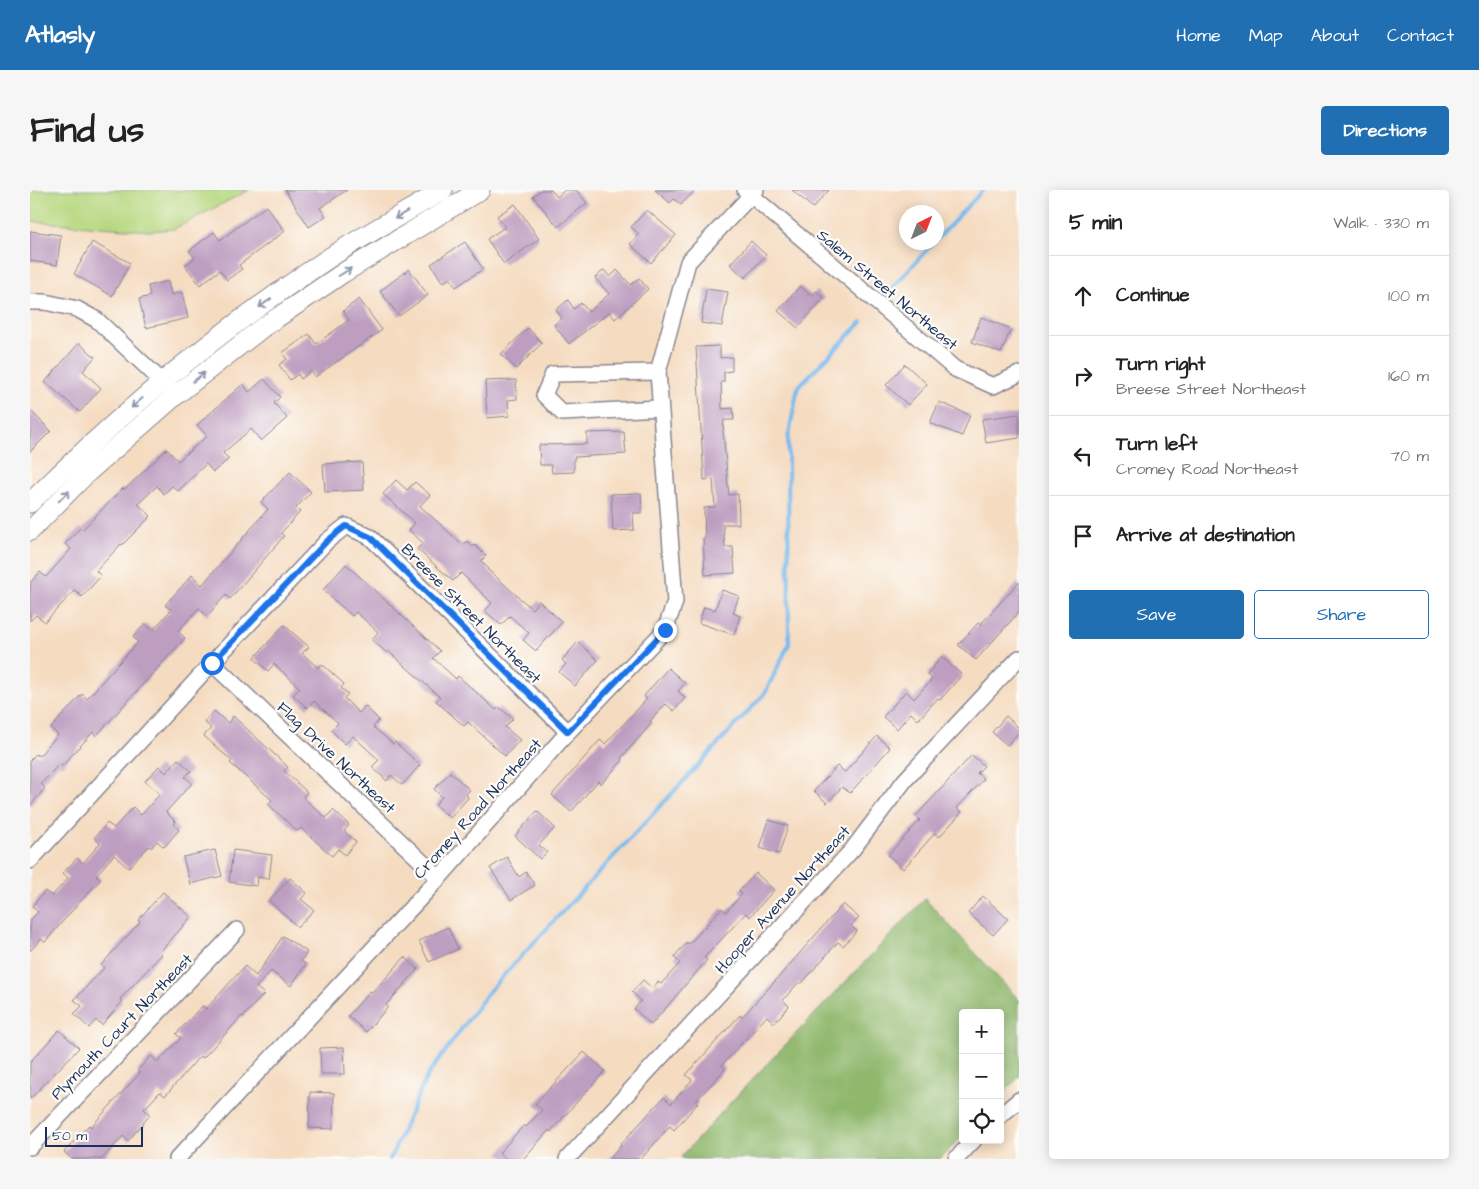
<!DOCTYPE html>
<meta charset="utf-8">
<style>
:root{--surface:#fff;--page:#f6f6f6;--text:#222;--muted:#767676;--line:#e0e0e0;--accent:#1f6fb2}
body{margin:0;font-family:"Architects Daughter",sans-serif;background:var(--page);color:var(--text)}
.controls{position:absolute;right:15px;bottom:15px;display:grid;overflow:hidden;border-radius:5px;box-shadow:0 2px 12px #0003}
.controls button{width:45px;height:45px;display:grid;place-items:center;padding:0;border:0;border-bottom:1px solid var(--line);background:var(--surface);color:var(--text);font:25px sans-serif}
.compass{position:absolute;left:869px;top:15px;width:45px;height:45px;border-radius:50%;background:var(--surface);box-shadow:0 2px 12px #0003;rotate:42deg}
.scale{position:absolute;left:15px;bottom:12px;width:98px;box-sizing:border-box;padding-left:5px;border:2px solid #1b2f5e;border-top:0;font-size:14px;line-height:18px;white-space:nowrap;color:#1b2f5e;-webkit-text-stroke:4px #fdfcf7;paint-order:stroke}
.stop{position:absolute;width:15px;height:15px;margin:-11px;border:4px solid #1a73e8;border-radius:50%;background:#fff}
.stop.end{background:#1a73e8;border-color:#fff;box-shadow:0 1px 5px #0008}
.list{margin:0;padding:0;list-style:none}
h2{display:flex;justify-content:space-between;align-items:center;height:65px;margin:0;padding:0 20px;font-size:21px}
h2 small{font-size:16px;font-weight:400;color:var(--muted)}
.list li{display:grid;grid-template-columns:32px 1fr auto;gap:15px;align-items:center;box-sizing:border-box;height:80px;padding:0 20px;border-top:1px solid var(--line)}
.list b{display:block;font-size:19px;white-space:nowrap}
.list p{margin:0;font-size:16px;white-space:nowrap;color:var(--muted)}
.list em{font-size:16px;font-style:normal;color:var(--muted)}
.actions{display:flex;gap:10px;padding:15px 20px}
.actions a{flex:1;padding:11px 0;border:1px solid var(--accent);border-radius:5px;text-align:center;font-size:18px;color:var(--accent)}
.actions .main{background:var(--accent);color:#fff}
.icon{flex:none;width:28px;height:28px;fill:none;stroke:currentColor;stroke-width:2;stroke-linecap:round;stroke-linejoin:round}
.map{position:relative;flex:none;width:989px;height:969px;overflow:hidden;border-radius:5px}
header{display:flex;align-items:center;gap:30px;box-sizing:border-box;height:70px;padding:0 25px;background:var(--accent);color:#fff}
header strong{font-size:24px}
nav{display:flex;gap:28px;margin-inline-start:auto;font-size:18px}
.intro{display:flex;align-items:center;justify-content:space-between;box-sizing:border-box;height:120px;padding:0 30px}
h1{margin:0;font-size:35px}
.button{padding:12px 22px;border-radius:5px;background:var(--accent);color:#fff;font-size:18px;font-weight:700}
main{display:flex;gap:30px;padding:0 30px}
aside{flex:1;background:var(--surface);border-radius:5px;box-shadow:0 2px 12px #0003}
.map>svg:first-child{display:block}
</style>
<header>
<strong>Atlasly</strong>
<nav><a>Home</a><a>Map</a><a>About</a><a>Contact</a></nav>
</header>
<div class="intro"><h1>Find us</h1><a class="button">Directions</a></div>
<main>
<div class="map">
<svg width="989" height="969" viewBox="0 0 989 969">
<rect width="100%" height="100%" fill="#fdfcf7"/>
<filter id="ink" filterUnits="userSpaceOnUse"><feTurbulence type="fractalNoise" baseFrequency=".02" numOctaves="2"/><feDisplacementMap in="SourceGraphic" scale="10" xChannelSelector="R" yChannelSelector="G"/><feConvolveMatrix kernelMatrix="1 2 1 2 8 2 1 2 1" color-interpolation-filters="sRGB"/></filter>
<filter id="wash" filterUnits="userSpaceOnUse"><feTurbulence type="fractalNoise" baseFrequency=".0096" numOctaves="4" result="noise"/><feDisplacementMap in="SourceGraphic" scale="20" xChannelSelector="R" yChannelSelector="G"/><feGaussianBlur stdDeviation="1.12" result="paint"/><feColorMatrix in="noise" values="0 0 0 0 0 0 0 0 0 0 0 0 0 0 0 0 0 1.4 0 .05"/><feComposite in="paint" operator="in"/></filter>
<g filter="url(#wash)">
<rect width="100%" height="100%" fill="#f5dcc1"/>
<!-- green -->
<path fill="#b6d77e" stroke="#68836e" d="M0 0H219L144 39 119 41 0 31Z"/>
<!-- forest -->
<path fill="#90b86d" stroke="#567466" d="M895 709 989 810V887L970 906V823H933V946L910 969H654L651 967 712 900Z"/>
<g fill="none" stroke-linecap="round" stroke-linejoin="round">
<!-- stream -->
<g stroke="#78baee" stroke-width="4">
<path d="M906 50 953 0"/>
<path d="M862 98 904 52"/>
<path d="M360 969 397 886 460 800 735 503 759 454 758 249 768 197 832 132"/>
</g>
</g>
<g id="blocks">
<!-- building -->
<g fill="#bd9ec1">
<path d="M255 0H317L290 18 296 26 279 37Z"/>
<path d="M511 0H521L527 7 535 0H546L557 13 528 37 503 6Z"/>
<path d="M625 0H665L651 15 644 9 640 13Z"/>
<path d="M762 0H799L783 18Z"/>
<path d="M485 14 509 49 474 74 457 49 475 37 467 26Z"/>
<path d="M236 16 255 41 209 75 212 79 197 90 190 80 170 95 155 75 165 68 159 61 184 42 190 50Z"/>
<path d="M617 20 646 45 621 73 600 54 609 44 601 37Z"/>
<path d="M0 41 31 45 27 75 0 71Z"/>
<path d="M721 51 736 65 715 88 700 74Z"/>
<path d="M62 52 100 73 82 106 44 84Z"/>
<path d="M435 52 453 79 426 97 420 88 413 93 401 74Z"/>
<path d="M379 79 398 105 369 126 350 101Z"/>
<path d="M574 80 580 87 587 80 601 95 609 88 618 99 585 129 579 122 539 154 524 135 532 128 526 120 538 110 544 119 551 113 559 122 579 104 565 88Z"/>
<path d="M138 91 141 105 152 102 158 128 116 138 109 109 120 106 118 96Z"/>
<path d="M770 96 782 106 786 101 794 108 768 138 748 121Z"/>
<path d="M676 99 698 102 692 136 671 133Z"/>
<path d="M329 109 352 140 285 187 281 181 271 189 268 184 260 190 249 175 257 169 252 163 279 144 286 154 319 130 313 121Z"/>
<path d="M951 127 981 139 971 163 942 152Z"/>
<path d="M498 138 512 153 486 179 471 164Z"/>
<path d="M49 153 65 167 53 181 71 198 50 222 15 192Z"/>
<path d="M690 156V168L702 167V181L694 182V192H691L692 219 703 218 704 230H694L693 241 699 305 708 304 709 334H693L695 357H703L705 383 675 385 673 348H675L674 318 685 317 683 289 674 290 666 157Z"/>
<path d="M875 174 897 194 878 215 856 195Z"/>
<path d="M234 189 250 207 244 213 257 228 231 251 221 239 193 263 199 269 183 282 176 274 148 301 142 296 134 304 127 296 108 314 121 326 92 355 91 354 66 381 71 386 52 407 45 400 15 432 6 425 0 431V393L10 382 16 387 41 359 35 354 50 338 52 340 93 298 94 300 137 259 148 271 177 246 167 235 213 194 219 202Z"/>
<path d="M486 190 487 209 478 210 479 226 457 228 455 191Z"/>
<path d="M909 212 940 225 932 246 900 233Z"/>
<path d="M0 220 21 241 0 262Z"/>
<path d="M989 224V248L956 253 952 229Z"/>
<path d="M594 242 596 264 544 267V282L522 283 521 275H510L509 255 557 254V243Z"/>
<path d="M332 272 334 300 295 302 293 274Z"/>
<path d="M260 282 281 302 266 318 270 322 251 343 254 346 200 409 196 405 177 426 169 418 148 441 155 448 66 546 63 542 32 576 29 574 11 594 15 598 0 616V570L6 564 9 566 28 545 21 538 52 504 57 509 69 495 108 452 103 447 115 434 123 440 141 420 135 415 162 385 172 395 238 319 231 312Z"/>
<path d="M366 290 377 300 385 292 400 305 390 316 433 355 437 351 443 357 445 355 456 366 451 371 458 378 457 379 502 419 509 411 532 432 506 461 493 450 499 443 480 426 471 435 455 421 462 413 431 383 423 391 387 359 393 353 379 340 385 333 353 304Z"/>
<path d="M611 303 612 323H603L604 340 583 341 581 304Z"/>
<path d="M316 374 410 461 403 468 426 489 428 486 466 520 469 517 483 529 475 537 490 550 475 566 438 532 434 536 406 511 410 507 358 461 357 463 342 450 348 442 326 422 322 426 293 400Z"/>
<path d="M989 392V422L946 470 928 455 948 433 950 435Z"/>
<path d="M692 400 709 406 703 423 710 426 704 445 669 433 674 417 685 420Z"/>
<path d="M254 435 279 457 272 463 288 478 292 474 314 494 311 498 318 504 314 508 329 523 335 516 349 530 343 537 363 554 365 552 390 575 372 595 361 585 357 591 342 577 349 570 323 546 315 554 301 540 308 533 284 511 277 518 263 505 270 498 244 474 238 481 224 468Z"/>
<path d="M548 452 568 470 545 496 529 482 536 474 532 470Z"/>
<path d="M912 467 932 485 910 510 908 508 888 530 881 523 867 539 853 527 876 501 884 509 902 489 897 484Z"/>
<path d="M638 478 655 493 648 501 655 508 644 521 636 514 620 531 622 533 591 568 593 570 571 594 568 591 541 622 522 605 570 550 575 554 617 509 614 506Z"/>
<path d="M184 521 198 533 203 526 258 577 254 581 277 602 273 607 296 628 303 620 319 635 314 641 326 652 315 665 308 659 302 666 271 638 267 641 238 614 242 610 200 573 202 571 174 546 181 538 174 532Z"/>
<path d="M976 526 989 538V542L977 555 962 542Z"/>
<path d="M847 546 860 558 820 603 812 597 797 613 784 601 807 576 815 582Z"/>
<path d="M942 565 954 576 947 583 954 589 927 618 932 622 909 647 905 643 873 679 858 665 890 630 886 626Z"/>
<path d="M148 569 161 581 155 587 162 593 136 622 146 632 144 634 149 640 134 657 127 651 121 658 119 656 98 678 84 665 66 685 71 689 40 723 15 752 11 749 0 761V730L8 722 2 716 15 701 22 706 38 688 33 683 47 668 53 673 70 653 64 648 77 633 84 638 103 617 111 625 130 604 115 591 129 576 136 583Z"/>
<path d="M420 582 440 600 436 604 438 608 420 628 405 615 412 607 404 599Z"/>
<path d="M507 621 525 638 509 655 517 662 510 669 485 646Z"/>
<path d="M739 630 758 636 749 664 730 658Z"/>
<path d="M185 660 192 686 160 694 153 667Z"/>
<path d="M203 660 242 665 239 689 228 687 227 696 199 692Z"/>
<path d="M477 667 489 687 496 682 505 695 481 710 460 678Z"/>
<path d="M726 683 744 700 720 727 716 723 674 768 677 770 621 835 604 819 611 811 602 802 613 790 622 798 628 792 631 794 650 773 644 767 657 752 659 754 692 718 696 722 712 704 709 701Z"/>
<path d="M260 688 277 703 271 709 284 720 268 737 239 711Z"/>
<path d="M133 702 161 727 130 762 132 764 90 809 93 811 72 835 66 830 59 838 44 824 52 816 44 810 74 778 71 775 110 732 108 730Z"/>
<path d="M953 706 978 729 963 745 938 723Z"/>
<path d="M813 714 829 728 821 736 827 741 813 756 808 752 771 794 769 792 753 810 759 816 744 833 737 826 692 875 695 879 666 911 668 913 644 940 640 936 611 969H579L591 956 590 955 634 907 641 914 662 890 656 885 710 825 712 827 746 790Z"/>
<path d="M418 737 428 759 399 772 389 751Z"/>
<path d="M253 746 277 762 271 771 276 774 261 796 241 781 226 797 234 804 213 827 212 826 173 868 170 866 135 906 130 902 114 919 120 925 98 951 93 946 72 969H42L34 962 59 935 61 937 110 883 107 881 121 866 128 872 151 848 146 844 172 816 176 819 215 776 226 786Z"/>
<path d="M375 767 388 779 356 815 358 817 336 842 318 826 340 801 342 803Z"/>
<path d="M29 840 49 858 0 909V872Z"/>
<path d="M314 857 315 884H291L290 858Z"/>
<path d="M554 862 575 881 520 942 519 940 493 969H476L469 963 494 935 496 937 512 920 505 914Z"/>
<path d="M280 902 304 903 303 939 279 938Z"/>
</g>
</g>
</g>
<g filter="url(#ink)">
<use href="#blocks" fill-opacity="0" stroke="#888690" stroke-width="1"/>
<g fill="none" stroke-linecap="round" stroke-linejoin="round">
<defs>
<g id="minor">
<path d="M715 0 925 179 963 196 989 184"/>
<path d="M0 112H15L47 119 67 130 140 199"/>
<path d="M628 182 523 184 514 205 532 223 630 218"/>
<path d="M182 473 409 688"/>
<path d="M0 671 182 473 297 351 316 336 340 347 538 542"/>
<path d="M970 926 989 910"/>
<path d="M0 957 207 740"/>
<path d="M147 969 409 688 538 542 635 440 645 412 628 182 658 72 726 0"/>
<path d="M537 969 822 660 875 590 989 468"/>
<path d="M926 969 944 950"/>
</g>
<g id="tertiary">
<path d="M0 313C91 222 191 139 299 68 336 44 375 23 413 0"/>
<path d="M0 341 58 282 146 205 232 138 313 83 450 0"/>
</g>
</defs>
<!-- minor casing -->
<use href="#minor" stroke="#888690" stroke-width="18"/>
<!-- tertiary casing -->
<use href="#tertiary" stroke="#888690" stroke-width="21"/>
<!-- minor -->
<use href="#minor" stroke="#fff" stroke-width="15"/>
<!-- tertiary -->
<use href="#tertiary" stroke="#fff" stroke-width="19"/>
</g>
<!-- one-way arrows -->
<defs><path id="oneway-shaft" d="M-6 0H5M1.5-3L5.5 0L1.5 3" fill="none" stroke-width="1.6" stroke-linecap="round" stroke-linejoin="round" transform="scale(1.25)"/></defs>
<g stroke="#8d97ae">
<use href="#oneway-shaft" transform="translate(371 25) rotate(149)"/>
<use href="#oneway-shaft" transform="translate(315 82) rotate(-32)"/>
<use href="#oneway-shaft" transform="translate(235 113) rotate(145)"/>
<use href="#oneway-shaft" transform="translate(169 187) rotate(-38)"/>
<use href="#oneway-shaft" transform="translate(107 213) rotate(139)"/>
<use href="#oneway-shaft" transform="translate(34 306) rotate(-45)"/>
</g>
</g>
<g fill="none" stroke-linecap="round" stroke-linejoin="round" filter="url(#ink)">
<!-- route -->
<path stroke="#1a73e8" stroke-width="6" d="M182 473 297 351 316 336 340 347 538 542 635 440"/>
</g>
<g text-anchor="middle" stroke-width="4.5" stroke-linejoin="round" paint-order="stroke">
<!-- street labels -->
<g font-size="16" fill="#1b2f5e" stroke="#fdfcf7">
<text transform="translate(858 99) rotate(40)" y="6">Salem Street Northeast</text>
<text transform="translate(442 423) rotate(45)" y="6">Breese Street Northeast</text>
<text transform="translate(307 567) rotate(43)" y="6">Flag Drive Northeast</text>
<text transform="translate(447 618) rotate(-48)" y="6">Cromey Road Northeast</text>
<text transform="translate(752 709) rotate(-48)" y="6">Hooper Avenue Northeast</text>
<text transform="translate(91 836) rotate(-46)" y="6">Plymouth Court Northeast</text>
</g>
</g>
</svg>
<div class="controls">
<button>+</button>
<button>−</button>
<button><svg class="icon" aria-label="locate" viewBox="0 0 24 24"><circle cx="12" cy="12" r="6"/><path d="M12 2v4M12 18v4M2 12h4M18 12h4"/></svg></button>
</div>
<svg class="compass" viewBox="-18 -18 36 36"><path d="M0-13l5 13h-10z" fill="#e53935"/><path d="M0 13l5-13h-10z" fill="#767676"/></svg>
<div class="scale">50 m</div>
<div class="stop" style="left:182px;top:473px"></div>
<div class="stop end" style="left:635px;top:440px"></div>
</div>
<aside>
<h2>5 min<small>Walk · 330 m</small></h2>
<ul class="list">
<li><svg class="icon" aria-label="ahead" viewBox="0 0 24 24"><path d="M12 20V5M6 11l6-6 6 6"/></svg><div><b>Continue</b></div><em>100 m</em></li>
<li><svg class="icon" aria-label="right" viewBox="0 0 24 24"><path d="M7 20v-9h11M14 6l5 5-5 5"/></svg><div><b>Turn right</b><p>Breese Street Northeast</p></div><em>160 m</em></li>
<li><svg class="icon" aria-label="left" viewBox="0 0 24 24"><path d="M17 20v-9H6M10 6l-5 5 5 5"/></svg><div><b>Turn left</b><p>Cromey Road Northeast</p></div><em>70 m</em></li>
<li><svg class="icon" aria-label="arrive" viewBox="0 0 24 24"><path d="M6 21V4h12l-3 4 3 4H6"/></svg><div><b>Arrive at destination</b></div></li>
</ul>
<div class="actions"><a class="main">Save</a><a>Share</a></div>
</aside>
</main>
